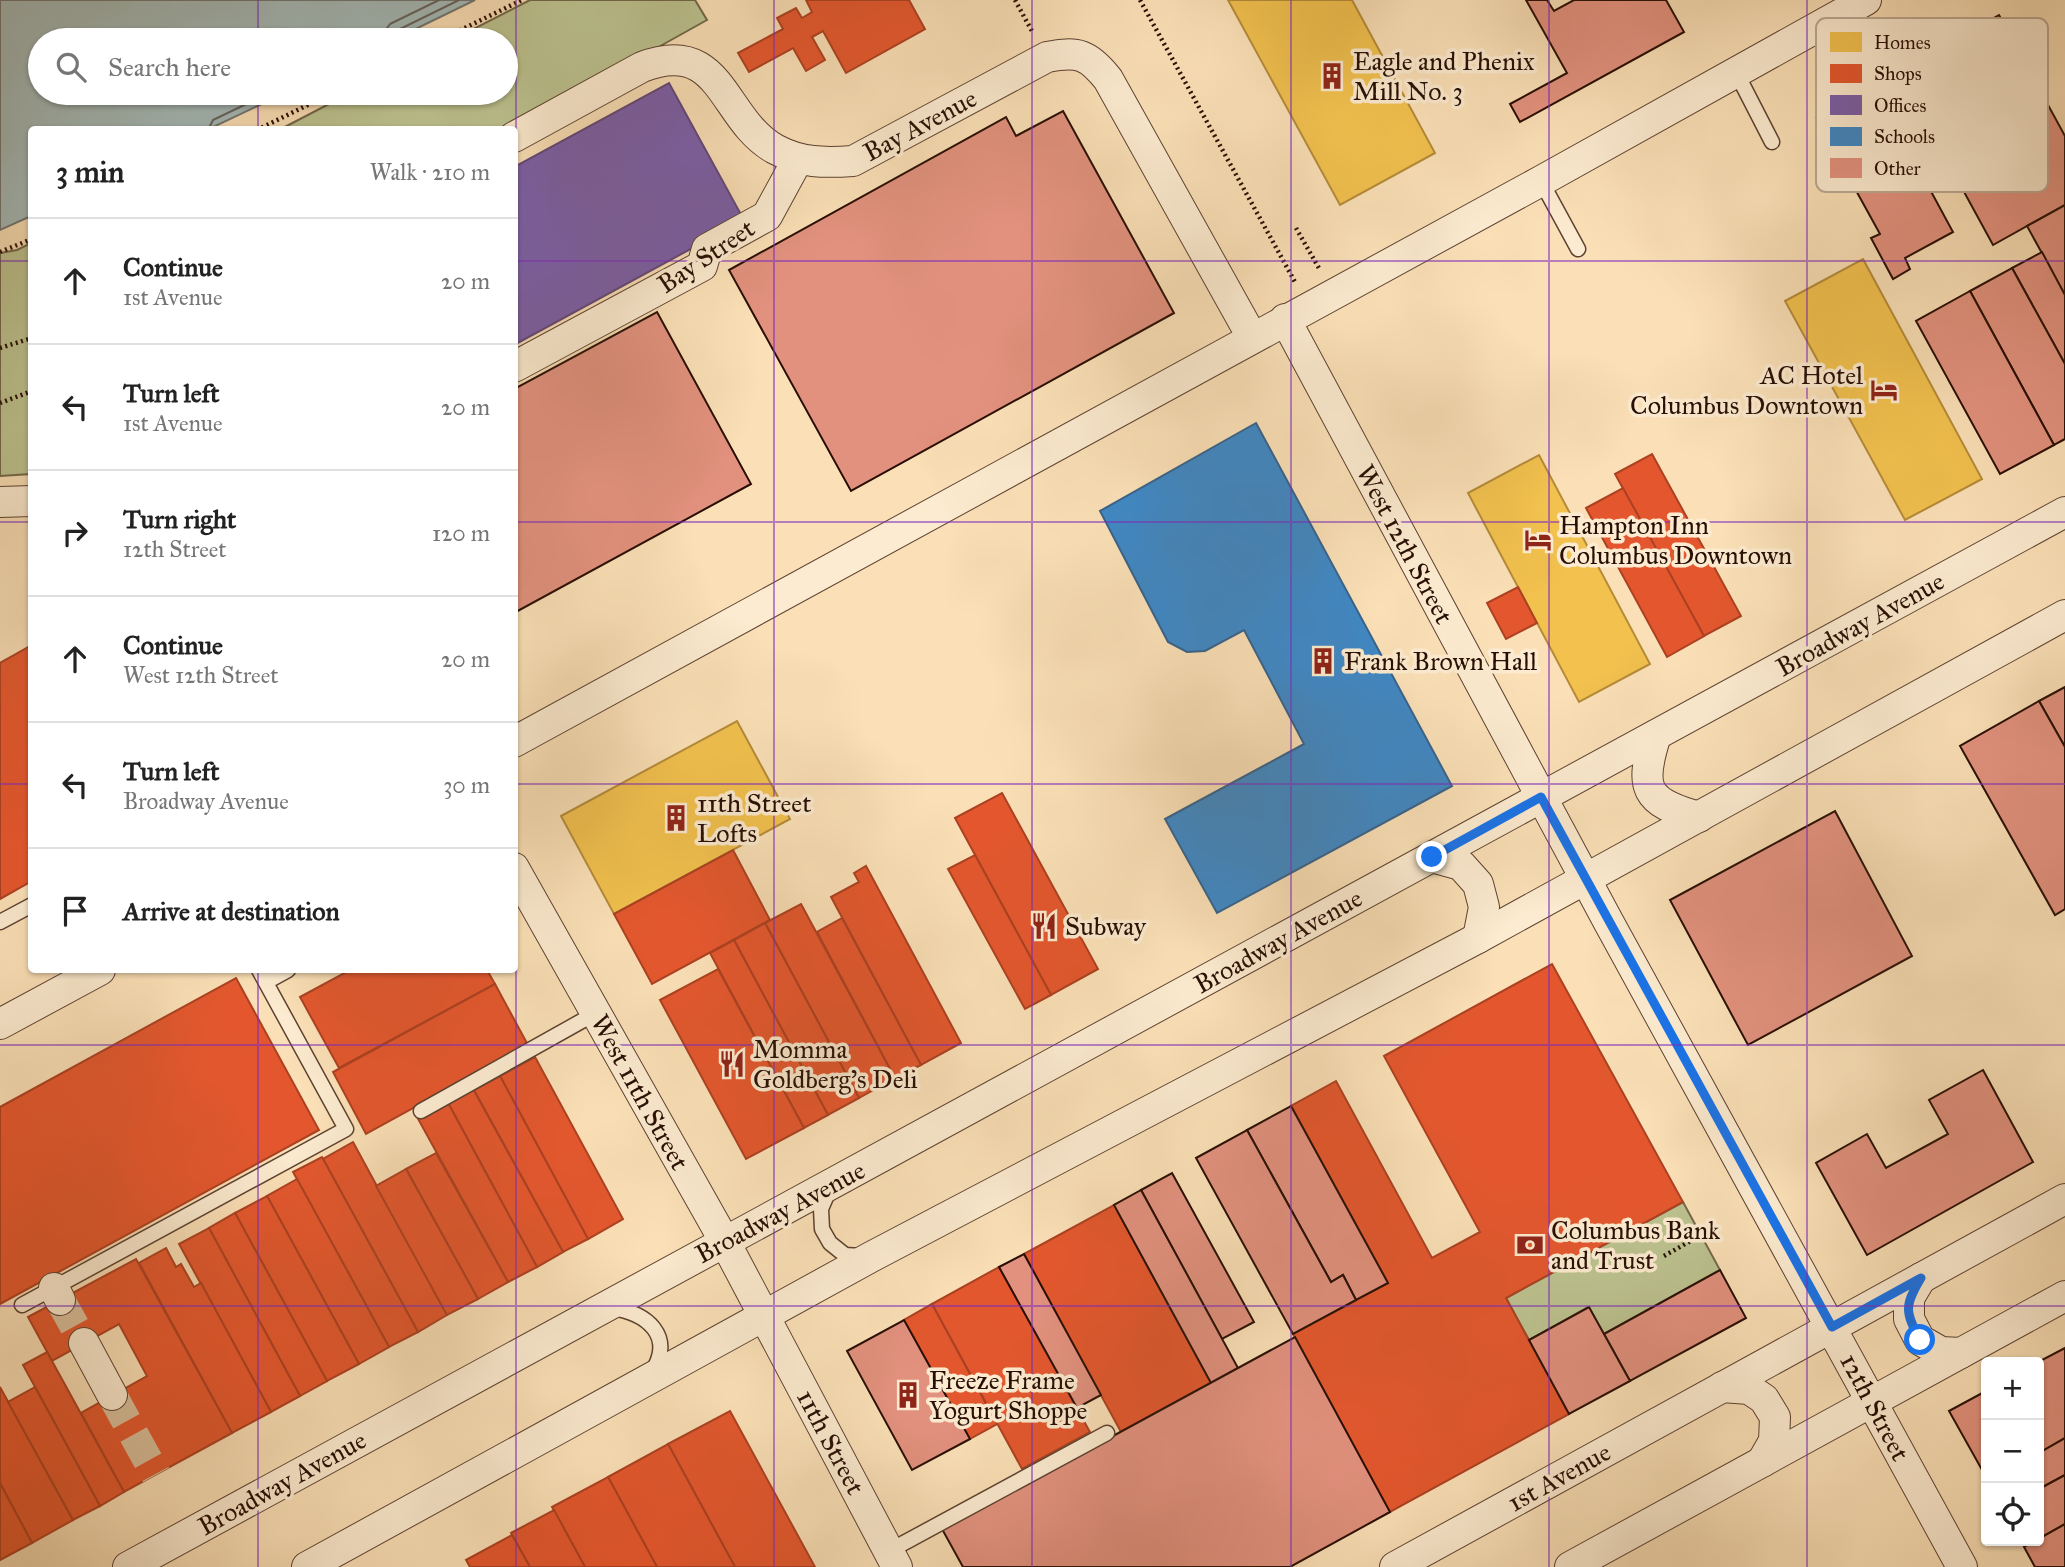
<!DOCTYPE html>
<meta charset="utf-8">
<style>
:root{--surface:#fff;--page:#f2f2f2;--text:#222;--muted:#767676;--line:#e0e0e0}
body{margin:0;font-family:"IM FELL Great Primer",serif;background:var(--page);color:var(--text)}
.controls{position:absolute;right:21px;bottom:21px;display:grid;overflow:hidden;border-radius:7px;box-shadow:0 2px 5px #0004}
.controls button{width:63px;height:63px;display:grid;place-items:center;padding:0;border:0;border-bottom:2px solid var(--line);background:var(--surface);color:var(--text);font:35px sans-serif}
.stop{position:absolute;width:21px;height:21px;margin:-16px;border:5px solid #1a73e8;border-radius:50%;background:#fff}
.stop.end{background:#1a73e8;border-color:#fff;box-shadow:0 2px 7px #0008}
.list{margin:0;padding:0;list-style:none}
h2{display:flex;justify-content:space-between;align-items:center;height:91px;margin:0;padding:0 28px;font-size:30px}
h2 small{font-size:23px;font-weight:400;color:var(--muted)}
.list li{display:grid;grid-template-columns:46px 1fr auto;gap:21px;align-items:center;box-sizing:border-box;height:126px;padding:0 28px;border-top:2px solid var(--line)}
.list b{display:block;font-size:26px;white-space:nowrap}
.list p{margin:0;font-size:23px;white-space:nowrap;color:var(--muted)}
.list em{font-size:23px;font-style:normal;color:var(--muted)}
.icon{flex:none;width:38px;height:38px;fill:none;stroke:currentColor;stroke-width:2;stroke-linecap:round;stroke-linejoin:round}
.map{position:relative;flex:none;width:2065px;height:1567px;overflow:hidden}
.search{position:absolute;background:var(--surface);box-shadow:0 2px 5px #0004;left:28px;top:28px;width:490px;height:77px;display:flex;align-items:center;gap:18px;box-sizing:border-box;padding:0 24px;border-radius:38px;color:var(--muted);font-size:26px}
.panel{position:absolute;background:var(--surface);box-shadow:0 2px 5px #0004;left:28px;top:126px;width:490px;height:847px;border-radius:7px}
.map>svg:first-child{display:block}
</style>
<div class="map">
<svg width="2065" height="1567" viewBox="0 0 2065 1567">
<rect width="100%" height="100%" fill="#fbe0b7"/>
<filter id="stains"><feTurbulence type="fractalNoise" baseFrequency=".00286" numOctaves="4"/><feColorMatrix values="0 0 0 0 .2 0 0 0 0 .09 0 0 0 0 .02 0 0 0 .5 -.17"/></filter>
<radialGradient id="worn" r=".72"><stop offset=".6" stop-color="#630" stop-opacity="0"/><stop offset="1" stop-color="#630" stop-opacity=".3"/></radialGradient>
<!-- green -->
<g fill="#bcc390" stroke="#72684a" stroke-width="2">
<path d="M530 0H695L707 20 511 129 279 130 350 93H506V40H452Z"/>
<path d="M31 243V474L0 476V253L17 250Z"/>
<path d="M1683 1202 1720 1270 1604 1334 1588 1307 1529 1340 1506 1298Z"/>
</g>
<!-- water -->
<path fill="#a3bab9" stroke="#727571" stroke-width="2" d="M0 0H475L393 40H40V93H285L209 129 32 130 31 216 0 230Z"/>
<!-- homes -->
<g fill="#f2c14e" stroke="#b58b38" stroke-width="2">
<path d="M1228 0H1352L1435 153 1340 205Z"/>
<path d="M1863 259 1982 479 1905 520 1785 301Z"/>
<path d="M1539 455 1650 664 1579 702 1468 493Z"/>
<path d="M737 721 790 819 614 914 561 816Z"/>
</g>
<!-- shops -->
<g fill="#e4572e" stroke="#ac4121" stroke-width="2">
<path d="M806 0H909L925 29 846 73 823 31 812 37 825 60 806 71 793 48 749 72 738 53 783 29 777 18 796 8 802 18 812 12Z"/>
<path d="M1652 454 1741 616 1704 636 1615 474Z"/>
<path d="M1623 488 1704 636 1667 657 1586 508Z"/>
<path d="M1518 587 1537 623 1506 639 1487 603Z"/>
<path d="M32 645V881L0 899V663Z"/>
<path d="M1002 793 1098 969 1051 995 955 818Z"/>
<path d="M733 850 770 920 652 984 614 914Z"/>
<path d="M975 855 1051 995 1025 1009 948 869Z"/>
<path d="M866 866 961 1043 921 1065 831 897 859 882 854 873Z"/>
<path d="M801 904 895 1078 859 1098 765 923Z"/>
<path d="M842 918 921 1065 895 1078 817 932Z"/>
<path d="M765 923 859 1098 828 1115 734 940Z"/>
<path d="M734 940 828 1115 804 1128 710 953Z"/>
<path d="M1552 964 1683 1202 1506 1298 1569 1414 1390 1512 1293 1334 1388 1283 1291 1106 1336 1081 1432 1258 1480 1232 1384 1056Z"/>
<path d="M718 969 804 1128 746 1159 660 1000Z"/>
<path d="M350 970H487L495 984 339 1068 300 997Z"/>
<path d="M236 978 319 1130 0 1304V1107Z"/>
<path d="M495 984 528 1045 366 1134 333 1072Z"/>
<path d="M535 1057 623 1219 588 1239 500 1076Z"/>
<path d="M500 1076 588 1239 563 1252 474 1090Z"/>
<path d="M472 1087 563 1252 537 1267 447 1101Z"/>
<path d="M447 1101 537 1267 508 1282 417 1117Z"/>
<path d="M353 1142 447 1315 418 1332 323 1159Z"/>
<path d="M436 1153 508 1282 478 1299 406 1169Z"/>
<path d="M322 1157 418 1332 389 1347 293 1172Z"/>
<path d="M406 1169 478 1299 447 1315 376 1186Z"/>
<path d="M297 1179 389 1347 359 1364 267 1196Z"/>
<path d="M267 1196 359 1364 327 1381 235 1213Z"/>
<path d="M1114 1205 1211 1383 1121 1432 1024 1254Z"/>
<path d="M235 1213 327 1381 300 1396 209 1228Z"/>
<path d="M209 1228 300 1396 271 1412 179 1244Z"/>
<path d="M166 1248 176 1267 181 1264 194 1287 201 1283 271 1412 232 1433 139 1263Z"/>
<path d="M136 1259 232 1433 124 1492 81 1413 147 1376 119 1324 52 1361 28 1317Z"/>
<path d="M999 1267 1090 1432 1022 1469 932 1304Z"/>
<path d="M932 1304 997 1424 970 1439 904 1320Z"/>
<path d="M47 1352 124 1492 100 1506 23 1365Z"/>
<path d="M0 1387 73 1520 32 1543 0 1483Z"/>
<path d="M35 1387 100 1506 73 1520 8 1402Z"/>
<path d="M730 1411 815 1567H735L668 1444Z"/>
<path d="M668 1444 735 1567H657L608 1477Z"/>
<path d="M608 1477 657 1567H585L552 1507Z"/>
<path d="M0 1483 32 1543 0 1560Z"/>
<path d="M554 1510 585 1567H530L511 1533Z"/>
<path d="M512 1535 530 1567H470L466 1560Z"/>
</g>
<!-- offices -->
<path fill="#7b5ea7" stroke="#624676" stroke-width="2" d="M669 83 744 220 514 345V167Z"/>
<!-- schools -->
<path fill="#3f88c5" stroke="#38638b" stroke-width="2" d="M1256 423 1452 786 1217 913 1165 819 1304 744 1244 630 1205 651 1187 652 1168 642 1100 511Z"/>
<g fill="none" stroke-linecap="round" stroke-linejoin="round">
<!-- shore -->
<g stroke="#66645e" stroke-width="2">
<path d="M383 40 385 31 390 24 439 0"/>
<path d="M392 40 396 31 459 0"/>
<path d="M208 130 213 120 269 93"/>
</g>
</g>
<!-- building -->
<g fill="#e2917e" stroke="#280e04" stroke-width="2">
<path d="M1526 0H1547L1554 11 1574 0H1666L1684 32 1520 122 1510 104 1567 73Z"/>
<path d="M1999 15 2065 136V205L1993 245 1898 71Z"/>
<path d="M1874 86 1953 232 1905 258 1910 269 1893 279 1871 238 1880 234 1816 118Z"/>
<path d="M1063 111 1174 313 851 491 729 270 1006 117 1016 136Z"/>
<path d="M2065 205V295L2027 226Z"/>
<path d="M2042 252 2065 295V364L2012 268Z"/>
<path d="M2012 268 2065 364V439L2054 445 1970 291Z"/>
<path d="M1970 291 2054 445 2000 474 1916 321Z"/>
<path d="M657 312 751 484 514 613V389Z"/>
<path d="M2065 687V747L2039 701Z"/>
<path d="M2039 701 2065 747V909L2055 915 1960 746Z"/>
<path d="M1835 811 1912 956 1748 1045 1670 900Z"/>
<path d="M1983 1070 2033 1162 1867 1255 1816 1163 1867 1134 1886 1168 1948 1134 1929 1100Z"/>
<path d="M1291 1106 1388 1283 1356 1300 1343 1275 1331 1282 1247 1130Z"/>
<path d="M1247 1130 1331 1282 1343 1275 1356 1300 1293 1334 1196 1158Z"/>
<path d="M1172 1173 1254 1322 1222 1339 1141 1190Z"/>
<path d="M1141 1190 1238 1368 1211 1383 1114 1205Z"/>
<path d="M1024 1254 1101 1395 1077 1408 999 1267Z"/>
<path d="M1720 1270 1746 1318 1630 1381 1604 1334Z"/>
<path d="M1589 1307 1630 1381 1569 1414 1529 1340Z"/>
<path d="M904 1320 970 1439 912 1470 847 1351Z"/>
<path d="M1295 1337 1390 1512 1290 1567H963L942 1529Z"/>
<path d="M2065 1348V1438L2039 1453 2038 1362Z"/>
<path d="M1986 1391V1477L1949 1411Z"/>
<path d="M2065 1438V1475L2039 1489V1453Z"/>
<path d="M2065 1475V1524L2039 1539V1489Z"/>
<path d="M2065 1524V1567H2035L2024 1547Z"/>
</g>
<g fill="none" stroke-linecap="round" stroke-linejoin="round">
<!-- street-tunnel -->
<g stroke="#dbc09c" stroke-width="30" stroke-dasharray="30 15" stroke-linecap="butt">
<path d="M60 1300 84 1343"/>
<path d="M112 1395 156 1475"/>
</g>
<defs>
<g id="lane">
<path d="M1736 72 1772 142"/>
<path d="M1541 181 1578 249"/>
<path d="M0 922 32 905"/>
<path d="M266 982 288 970"/>
<path d="M421 1111 596 1013"/>
<path d="M830 1188 821 1209 822 1229 830 1243 845 1255 862 1256"/>
<path d="M22 1305 346 1129 259 970"/>
<path d="M612 1308C647 1313 675 1336 652 1372"/>
<path d="M889 1551 1107 1433"/>
</g>
<g id="street">
<path d="M514 137 642 67C723 36 721 119 775 149 801 163 824 163 853 161L1047 57C1078 51 1088 54 1108 79L1252 337"/>
<path d="M1285 319 1608 921 1962 1567"/>
<path d="M514 367 702 266 707 249 767 216 798 159"/>
<path d="M0 502 32 501"/>
<path d="M1656 735C1639 788 1644 802 1699 817"/>
<path d="M514 742 1541 181 1866 0"/>
<path d="M1432 857 1461 865 1478 884 1484 907 1478 938"/>
<path d="M514 868 725 1242 897 1567"/>
<path d="M0 1024 100 970"/>
<path d="M1921 1278 1909 1298V1319L1920 1340 1941 1352 1961 1353"/>
<path d="M54 1288 60 1300"/>
<path d="M84 1343 112 1395"/>
<path d="M1722 1387 1749 1389 1764 1399 1775 1417 1774 1441 1762 1462"/>
<path d="M128 1567 2065 512"/>
<path d="M307 1567 871 1257 1478 938 2065 615"/>
<path d="M1395 1567 2065 1199"/>
<path d="M1570 1567 2065 1296"/>
</g>
</defs>
<!-- lane casing -->
<use href="#lane" stroke="#5d4231" stroke-width="17"/>
<!-- street casing -->
<use href="#street" stroke="#5d4231" stroke-width="32"/>
<!-- path -->
<g stroke="#280e04" stroke-width="4.5" stroke-dasharray="2 3.5" stroke-linecap="butt">
<path d="M1015 0 1033 33"/>
<path d="M1140 0 1295 282"/>
<path d="M440 40 522 0"/>
<path d="M257 130 332 93"/>
<path d="M1296 228 1320 270"/>
<path d="M0 252 32 239"/>
<path d="M0 348 32 338"/>
<path d="M0 403 32 391"/>
<path d="M1664 1256 1701 1235"/>
</g>
<!-- lane -->
<use href="#lane" stroke="#fcebd0" stroke-width="14"/>
<!-- street -->
<use href="#street" stroke="#fcebd0" stroke-width="30"/>
</g>
<g fill="none" stroke-linecap="round" stroke-linejoin="round">
<!-- route -->
<path stroke="#1a73e8" stroke-width="9" d="M1432 857 1541 797 1832 1327 1921 1278C1904 1306 1905 1312 1920 1340"/>
</g>
<!-- grid -->
<path fill="none" stroke="#7b2cbf" stroke-width="2" stroke-opacity="0.55" d="M258 0V40M516 0V1567M774 0V1567M1032 0V1567M1291 0V1567M1549 0V1567M1807 0V1567M258 93V130M0 261H32M514 261H2065M0 522H32M514 522H2065M0 784H32M514 784H2065M258 970V1567M0 1045H2065M0 1306H2065"/>
<!-- icons -->
<defs>
<symbol id="building-bare" viewBox="-9 -9 18 18"><path d="M-4-6H4V6H1V3H-1V6H-4ZM-2.5-4.3h1.7v1.8h-1.7ZM.8-4.3h1.7v1.8H.8ZM-2.5-1h1.7V.8h-1.7ZM.8-1h1.7V.8H.8Z" fill="#8f2418" stroke="#fcebd0" stroke-width="2.5" paint-order="stroke"/></symbol>
<symbol id="hotel-bare" viewBox="-9 -9 18 18"><path d="M-6-4.5h1.5V1H6V5H4.5V3h-9V5H-6ZM-4 0a1.8 1.8 0 1 1 3.6 0ZM.5 0V-2.5h3Q6-2.5 6 0Z" fill="#8f2418" stroke="#fcebd0" stroke-width="2.5" paint-order="stroke"/></symbol>
<symbol id="restaurant-bare" viewBox="-9 -9 18 18"><path d="M-5-6h1v4h1v-4h1v4h1v-4h1v5L-1.5 .5V6h-2V.5L-5-1ZM5-6V6H3V1.5H1.5Q1.5-4 5-6Z" fill="#8f2418" stroke="#fcebd0" stroke-width="2.5" paint-order="stroke"/></symbol>
<symbol id="bank-bare" viewBox="-9 -9 18 18"><path d="M-6-4H6V4H-6ZM0-2.3a2.3 2.3 0 1 0 0 4.6a2.3 2.3 0 1 0 0-4.6Z" fill="#8f2418" stroke="#fcebd0" stroke-width="2.5" paint-order="stroke"/></symbol>
</defs>
<g fill-rule="evenodd">
<use href="#building-bare" x="1313" y="57" width="38" height="38"/>
<use href="#hotel-bare" x="1865" y="371" width="38" height="38"/>
<use href="#hotel-bare" x="1519" y="521" width="38" height="38"/>
<use href="#building-bare" x="1304" y="642" width="38" height="38"/>
<use href="#building-bare" x="657" y="799" width="38" height="38"/>
<use href="#restaurant-bare" x="1025" y="907" width="38" height="38"/>
<use href="#restaurant-bare" x="713" y="1045" width="38" height="38"/>
<use href="#bank-bare" x="1511" y="1226" width="38" height="38"/>
<use href="#building-bare" x="889" y="1376" width="38" height="38"/>
</g>
<g text-anchor="middle" stroke-width="7" stroke-linejoin="round" paint-order="stroke">
<!-- poi labels -->
<g font-size="26" fill="#280e04" stroke="#fcebd0" text-anchor="start">
<text x="1353" y="70">Eagle and Phenix<tspan x="1353" dy="30">Mill No. 3</tspan></text>
<text x="1863" y="384" text-anchor="end">AC Hotel<tspan x="1863" dy="30">Columbus Downtown</tspan></text>
<text x="1559" y="534">Hampton Inn<tspan x="1559" dy="30">Columbus Downtown</tspan></text>
<text x="1344" y="670">Frank Brown Hall</text>
<text x="697" y="812">11th Street<tspan x="697" dy="30">Lofts</tspan></text>
<text x="1065" y="935">Subway</text>
<text x="753" y="1058">Momma<tspan x="753" dy="30">Goldberg's Deli</tspan></text>
<text x="1551" y="1239">Columbus Bank<tspan x="1551" dy="30">and Trust</tspan></text>
<text x="929" y="1389">Freeze Frame<tspan x="929" dy="30">Yogurt Shoppe</tspan></text>
</g>
<!-- street labels -->
<g font-size="26" fill="#280e04" stroke="#fcebd0">
<text transform="translate(920 125) rotate(-28)" y="9">Bay Avenue</text>
<text transform="translate(706 256) rotate(-34)" y="9">Bay Street</text>
<text transform="translate(1405 544) rotate(62)" y="9">West 12th Street</text>
<text transform="translate(1860 624) rotate(-29)" y="9">Broadway Avenue</text>
<text transform="translate(1278 941) rotate(-29)" y="9">Broadway Avenue</text>
<text transform="translate(640 1092) rotate(61)" y="9">West 11th Street</text>
<text transform="translate(780 1212) rotate(-28)" y="9">Broadway Avenue</text>
<text transform="translate(1875 1407) rotate(62)" y="9">12th Street</text>
<text transform="translate(831 1442) rotate(62)" y="9">11th Street</text>
<text transform="translate(1559 1477) rotate(-29)" y="9">1st Avenue</text>
<text transform="translate(282 1483) rotate(-29)" y="9">Broadway Avenue</text>
</g>
</g>
<!-- legend -->
<rect x="1816" y="18" width="232" height="174" rx="10" fill="#fcebd0" stroke="#bca993" stroke-width="2"/>
<rect x="1830" y="32" width="32" height="20" fill="#f2c14e"/>
<rect x="1830" y="64" width="32" height="19" fill="#e4572e"/>
<rect x="1830" y="95" width="32" height="20" fill="#7b5ea7"/>
<rect x="1830" y="127" width="32" height="19" fill="#3f88c5"/>
<rect x="1830" y="158" width="32" height="20" fill="#e2917e"/>
<g font-size="19" fill="#280e04">
<text x="1874" y="49">Homes</text>
<text x="1874" y="80">Shops</text>
<text x="1874" y="112">Offices</text>
<text x="1874" y="143">Schools</text>
<text x="1874" y="175">Other</text>
</g>
<rect width="100%" height="100%" filter="url(#stains)"/>
<rect width="100%" height="100%" fill="url(#worn)"/>
</svg>
<div class="controls">
<button>+</button>
<button>−</button>
<button><svg class="icon" aria-label="locate" viewBox="0 0 24 24"><circle cx="12" cy="12" r="6"/><path d="M12 2v4M12 18v4M2 12h4M18 12h4"/></svg></button>
</div>
<div class="stop" style="left:1920px;top:1340px"></div>
<div class="stop end" style="left:1432px;top:857px"></div>
<div class="search"><svg class="icon" aria-label="search" viewBox="0 0 24 24"><circle cx="10" cy="10" r="6"/><path d="M15 15l6 6"/></svg>Search here</div>
<section class="panel">
<h2>3 min<small>Walk · 210 m</small></h2>
<ul class="list">
<li><svg class="icon" aria-label="ahead" viewBox="0 0 24 24"><path d="M12 20V5M6 11l6-6 6 6"/></svg><div><b>Continue</b><p>1st Avenue</p></div><em>20 m</em></li>
<li><svg class="icon" aria-label="left" viewBox="0 0 24 24"><path d="M17 20v-9H6M10 6l-5 5 5 5"/></svg><div><b>Turn left</b><p>1st Avenue</p></div><em>20 m</em></li>
<li><svg class="icon" aria-label="right" viewBox="0 0 24 24"><path d="M7 20v-9h11M14 6l5 5-5 5"/></svg><div><b>Turn right</b><p>12th Street</p></div><em>120 m</em></li>
<li><svg class="icon" aria-label="ahead" viewBox="0 0 24 24"><path d="M12 20V5M6 11l6-6 6 6"/></svg><div><b>Continue</b><p>West 12th Street</p></div><em>20 m</em></li>
<li><svg class="icon" aria-label="left" viewBox="0 0 24 24"><path d="M17 20v-9H6M10 6l-5 5 5 5"/></svg><div><b>Turn left</b><p>Broadway Avenue</p></div><em>30 m</em></li>
<li><svg class="icon" aria-label="arrive" viewBox="0 0 24 24"><path d="M6 21V4h12l-3 4 3 4H6"/></svg><div><b>Arrive at destination</b></div></li>
</ul>
</section>
</div>
